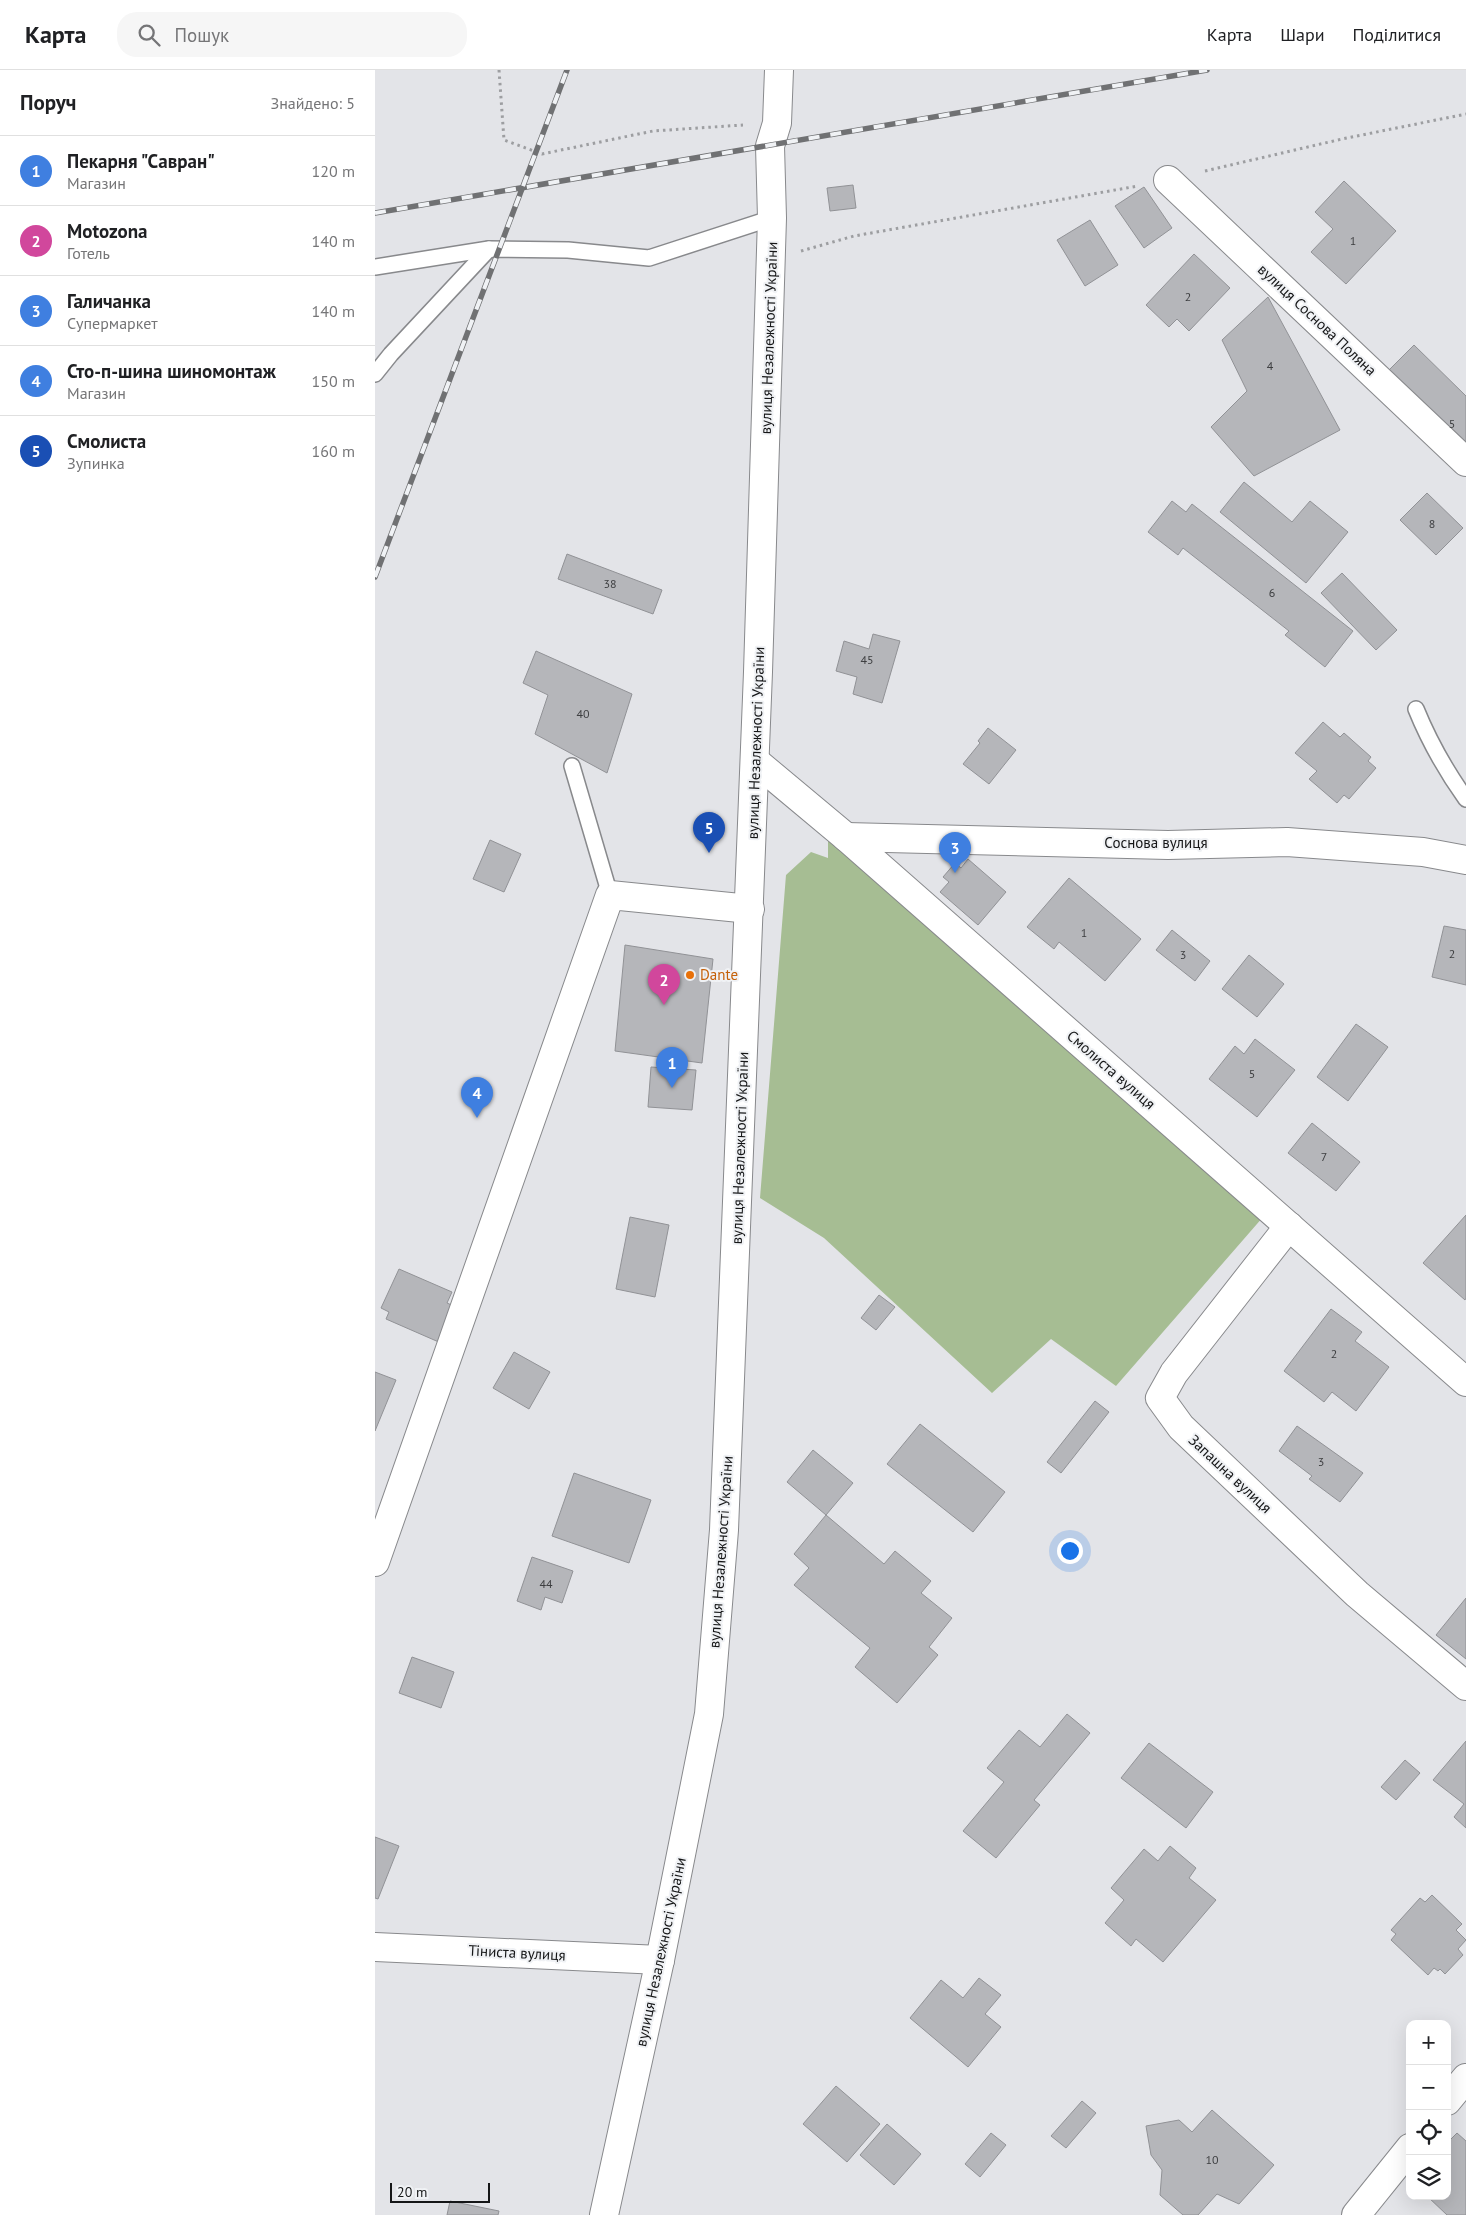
<!DOCTYPE html>
<html lang="uk">
<meta charset="utf-8">
<style>
:root{--surface:#fff;--page:#f6f6f6;--text:#202124;--muted:#757577;--line:#e0e0e0;--accent:#95551e}
body{margin:0;font-family:"PT Sans",sans-serif;background:var(--page);color:var(--text)}
.controls{position:absolute;right:15px;bottom:15px;display:grid;overflow:hidden;border-radius:10px;box-shadow:0 5px 20px #0002}
.controls button{width:45px;height:45px;display:grid;place-items:center;padding:0;border:0;border-bottom:1px solid var(--line);background:var(--surface);color:var(--text);font:25px sans-serif}
.scale{position:absolute;left:15px;bottom:12px;width:100px;box-sizing:border-box;padding-left:5px;border:2px solid #151617;border-top:0;font-size:14px;line-height:18px;white-space:nowrap;color:#151617;-webkit-text-stroke:4px #f0f2f5;paint-order:stroke}
.you{position:absolute;left:694px;top:1480px;width:18px;height:18px;margin:-12px;border:4px solid #fff;border-radius:50%;background:#1a73e8;box-shadow:0 0 0 8px #1a73e833}
.badge{display:grid;place-items:center;width:32px;height:32px;border-radius:50%;background:var(--accent);color:#fff;font-size:16px;font-weight:700}
.pin{position:absolute;translate:-50% -41px;filter:drop-shadow(0 1px 2px #0008)}
.pin::after{content:'';position:absolute;top:26px;width:18px;height:15px;background:inherit;clip-path:polygon(0 0,100% 0,50% 100%)}
.list{margin:0;padding:0;list-style:none}
h2{display:flex;justify-content:space-between;align-items:center;height:65px;margin:0;padding:0 20px;font-size:21px}
h2 small{font-size:16px;font-weight:400;color:var(--muted)}
.list li{display:grid;grid-template-columns:32px 1fr auto;gap:15px;align-items:center;box-sizing:border-box;height:70px;padding:0 20px;border-top:1px solid var(--line)}
.list b{display:block;font-size:19px;white-space:nowrap}
.list p{margin:0;font-size:16px;white-space:nowrap;color:var(--muted)}
.list em{font-size:16px;font-style:normal;color:var(--muted)}
.icon{flex:none;width:28px;height:28px;fill:none;stroke:currentColor;stroke-width:2;stroke-linecap:round;stroke-linejoin:round}
.map{position:relative;flex:none;width:1091px;height:2145px;overflow:hidden}
header{display:flex;align-items:center;gap:30px;box-sizing:border-box;height:70px;padding:0 25px;background:var(--surface);border-bottom:1px solid var(--line)}
header strong{font-size:24px}
nav{display:flex;gap:28px;margin-inline-start:auto;font-size:18px}
.search{width:350px;height:45px;background:var(--page);display:flex;align-items:center;gap:12px;box-sizing:border-box;padding:0 18px;border-radius:20px;color:var(--muted);font-size:19px}
main{display:flex}
aside{flex:1;background:var(--surface)}
.map>svg:first-child{display:block}
</style>
<header>
<strong>Карта</strong>
<div class="search"><svg class="icon" aria-label="search" viewBox="0 0 24 24"><circle cx="10" cy="10" r="6"/><path d="M15 15l6 6"/></svg>Пошук</div>
<nav><a>Карта</a><a>Шари</a><a>Поділитися</a></nav>
</header>
<main>
<aside>
<h2>Поруч<small>Знайдено: 5</small></h2>
<ul class="list">
<li><span class="badge" style="background:#3f7fe0">1</span><div><b>Пекарня &quot;Савран&quot;</b><p>Магазин</p></div><em>120 m</em></li>
<li><span class="badge" style="background:#d1479c">2</span><div><b>Motozona</b><p>Готель</p></div><em>140 m</em></li>
<li><span class="badge" style="background:#3f7fe0">3</span><div><b>Галичанка</b><p>Супермаркет</p></div><em>140 m</em></li>
<li><span class="badge" style="background:#3f7fe0">4</span><div><b>Сто-п-шина шиномонтаж</b><p>Магазин</p></div><em>150 m</em></li>
<li><span class="badge" style="background:#1a4fb4">5</span><div><b>Смолиста</b><p>Зупинка</p></div><em>160 m</em></li>
</ul>
</aside>
<div class="map">
<svg width="1091" height="2145" viewBox="0 0 1091 2145">
<rect width="100%" height="100%" fill="#e3e4e8"/>
<!-- green -->
<path fill="#a6bd93" d="M453 752 895 1139 741 1316 676 1269 617 1323 449 1168 385 1128 411 805 436 782 453 788Z"/>
<!-- building -->
<g fill="#b5b6ba" stroke="#919296">
<path d="M969 111 1021 161 971 214 936 182 958 159 940 142Z"/>
<path d="M478 115 481 138 455 141 452 118Z"/>
<path d="M769 117 797 158 769 178 740 136Z"/>
<path d="M715 150 743 195 710 216 682 170Z"/>
<path d="M819 184 855 218 814 261 802 249 794 257 771 235Z"/>
<path d="M893 227 965 360 879 406 836 357 872 321 847 270Z"/>
<path d="M1039 275 1091 326V383L1011 303Z"/>
<path d="M869 412 917 452 935 431 973 462 931 513 845 442Z"/>
<path d="M1052 423 1088 458 1061 485 1025 450Z"/>
<path d="M797 431 811 442 817 434 978 561 950 597 910 565 914 561 808 478 803 485 773 462Z"/>
<path d="M192 484 287 520 278 544 183 509Z"/>
<path d="M967 503 1022 560 1001 580 946 523Z"/>
<path d="M498 564 525 571 507 633 478 624 482 607 461 601 469 571 494 579Z"/>
<path d="M161 581 257 624 232 703 160 664 173 625 148 613Z"/>
<path d="M948 652 965 667 969 663 996 687 993 691 1001 698 974 729 969 725 962 733 934 709 942 701 920 683Z"/>
<path d="M613 658 641 680 614 714 588 694 605 673 603 671Z"/>
<path d="M115 770 146 784 129 822 98 809Z"/>
<path d="M593 789 631 822 603 855 565 822 574 812 568 807 580 793 586 798Z"/>
<path d="M694 808 766 869 730 911 684 872 679 879 652 857Z"/>
<path d="M1069 856 1091 860V915L1057 907Z"/>
<path d="M797 860 835 891 820 911 781 880Z"/>
<path d="M250 875 338 889 327 993 240 981Z"/>
<path d="M874 885 909 914 882 947 847 919Z"/>
<path d="M981 954 1013 977 973 1031 942 1007Z"/>
<path d="M880 969 920 1000 882 1047 834 1009 860 976 869 984Z"/>
<path d="M276 997 321 1000 317 1040 273 1037Z"/>
<path d="M937 1053 985 1092 961 1121 913 1083Z"/>
<path d="M1091 1145V1228L1090 1230 1048 1193Z"/>
<path d="M255 1147 294 1155 280 1227 241 1219Z"/>
<path d="M24 1199 77 1222 72 1233 81 1237 66 1273 11 1249 14 1242 6 1238Z"/>
<path d="M504 1225 520 1237 501 1260 486 1248Z"/>
<path d="M956 1239 987 1262 980 1271 1014 1297 981 1341 957 1322 949 1332 909 1301Z"/>
<path d="M139 1282 175 1302 154 1339 118 1318Z"/>
<path d="M0 1302 21 1310 0 1361Z"/>
<path d="M720 1331 734 1342 686 1403 672 1392Z"/>
<path d="M545 1354 630 1422 598 1462 512 1394Z"/>
<path d="M922 1356 988 1403 965 1432 934 1409 937 1406 904 1381Z"/>
<path d="M438 1380 478 1413 451 1445 412 1412Z"/>
<path d="M199 1403 276 1430 254 1493 177 1466Z"/>
<path d="M451 1445 509 1494 520 1481 556 1511 546 1523 577 1548 554 1577 563 1585 522 1633 480 1597 495 1578 419 1515 434 1498 419 1484Z"/>
<path d="M157 1487 198 1501 187 1533 170 1527 166 1540 142 1531Z"/>
<path d="M1091 1528V1589L1061 1565Z"/>
<path d="M37 1587 79 1602 66 1638 24 1623Z"/>
<path d="M692 1644 715 1663 659 1730 665 1735 621 1788 588 1761 629 1712 612 1698 644 1660 665 1677Z"/>
<path d="M1091 1671V1758L1079 1747 1089 1734 1058 1710Z"/>
<path d="M774 1673 838 1722 811 1758 746 1708Z"/>
<path d="M1030 1690 1045 1703 1021 1730 1006 1717Z"/>
<path d="M0 1767 24 1776 3 1829 0 1828Z"/>
<path d="M795 1776 821 1798 814 1808 841 1830 788 1892 761 1869 756 1876 730 1853 749 1830 736 1818 769 1779 783 1791Z"/>
<path d="M1057 1825 1087 1854 1081 1860 1091 1870 1083 1879 1088 1885 1070 1904 1065 1899 1063 1901 1059 1898 1053 1905 1016 1870 1021 1864 1016 1860 1045 1828 1050 1832Z"/>
<path d="M604 1908 626 1925 610 1944 626 1957 593 1997 535 1948 566 1910 588 1928Z"/>
<path d="M461 2016 505 2054 472 2092 428 2054Z"/>
<path d="M707 2031 721 2043 691 2078 676 2066Z"/>
<path d="M837 2040 899 2095 864 2134 842 2124 823 2145H808L785 2125 787 2100 776 2085 771 2056 804 2050 817 2062Z"/>
<path d="M512 2054 546 2084 519 2115 485 2085Z"/>
<path d="M616 2063 631 2075 605 2107 590 2094Z"/>
<path d="M1082 2063 1091 2071V2145H1072L1052 2126H1072V2073Z"/>
<path d="M75 2131 124 2141 123 2145H72Z"/>
</g>
<g fill="none" stroke-linecap="round" stroke-linejoin="round">
<defs>
<g id="service">
<path d="M0 197 114 179 193 180 274 188 397 148"/>
<path d="M0 304 16 284 114 179"/>
<path d="M1041 639C1054 671 1071 701 1091 729"/>
<path d="M197 696 235 825"/>
</g>
<g id="minor">
<path d="M793 110 1091 392"/>
<path d="M380 691 471 767 1091 1312"/>
<path d="M471 767 793 775 912 772 1048 782 1091 790"/>
<path d="M914 1156 799 1303 785 1328 806 1357 982 1524 1091 1616"/>
<path d="M0 1492 235 825 375 839"/>
<path d="M0 1877 285 1890"/>
<path d="M1072 2031 1091 2008"/>
<path d="M981 2145 1035 2078"/>
</g>
<path id="secondary" d="M229 2145 285 1890 334 1644 349 1460 383 602 397 148 395 76 402 53 404 0"/>
</defs>
<!-- service casing -->
<use href="#service" stroke="#88898c" stroke-width="18"/>
<!-- minor casing -->
<use href="#minor" stroke="#88898c" stroke-width="30"/>
<!-- secondary casing -->
<use href="#secondary" stroke="#88898c" stroke-width="30"/>
<!-- path -->
<g stroke="#9d9ea1" stroke-width="3" stroke-dasharray="2.5 4" stroke-linecap="butt">
<path d="M124 0 129 70 167 84 278 61 368 55"/>
<path d="M830 101 967 69 1091 44"/>
<path d="M426 181 479 166 763 116"/>
</g>
<!-- service -->
<use href="#service" stroke="#fff" stroke-width="15"/>
<!-- minor -->
<use href="#minor" stroke="#fff" stroke-width="28"/>
<!-- secondary -->
<use href="#secondary" stroke="#fff" stroke-width="28"/>
<defs>
<g id="rail">
<path d="M0 143 832 0"/>
<path d="M0 507 192 0"/>
</g>
</defs>
<!-- rail casing -->
<use href="#rail" stroke="#707173" stroke-width="5.5"/>
<!-- rail -->
<use href="#rail" stroke="#f0f2f5" stroke-width="4" stroke-dasharray="11" stroke-linecap="butt"/>
</g>
<!-- markers -->
<circle fill="#e8710a" stroke="#f0f2f5" stroke-width="2" cx="315" cy="905" r="5"/>
<g text-anchor="middle" stroke-width="4" stroke-linejoin="round" paint-order="stroke">
<!-- number labels -->
<g font-size="12" fill="#3d3e40">
<text x="978" y="175">1</text>
<text x="813" y="231">2</text>
<text x="895" y="300">4</text>
<text x="1077" y="358">5</text>
<text x="1057" y="458">8</text>
<text x="235" y="518">38</text>
<text x="897" y="527">6</text>
<text x="492" y="594">45</text>
<text x="208" y="648">40</text>
<text x="709" y="867">1</text>
<text x="1077" y="888">2</text>
<text x="808" y="889">3</text>
<text x="877" y="1008">5</text>
<text x="949" y="1091">7</text>
<text x="959" y="1288">2</text>
<text x="946" y="1396">3</text>
<text x="171" y="1518">44</text>
<text x="837" y="2094">10</text>
</g>
<!-- street labels -->
<g font-size="15" fill="#151617" stroke="#f0f2f5">
<text transform="translate(942 250) rotate(43)" y="5">вулиця Соснова Поляна</text>
<text transform="translate(394 268) rotate(-88)" y="5">вулиця Незалежності України</text>
<text transform="translate(381 673) rotate(-88)" y="5">вулиця Незалежності України</text>
<text x="781" y="778">Соснова вулиця</text>
<text transform="translate(736 1000) rotate(41)" y="5">Смолиста вулиця</text>
<text transform="translate(365 1078) rotate(-88)" y="5">вулиця Незалежності України</text>
<text transform="translate(855 1404) rotate(43)" y="5">Запашна вулиця</text>
<text transform="translate(346 1482) rotate(-86)" y="5">вулиця Незалежності України</text>
<text transform="translate(286 1882) rotate(-78)" y="5">вулиця Незалежності України</text>
<text transform="translate(142 1883) rotate(3)" y="5">Тіниста вулиця</text>
</g>
<!-- food labels -->
<g font-size="15" fill="#c56008" stroke="#f0f2f5" text-anchor="start">
<text x="325" y="910">Dante</text>
</g>
</g>
</svg>
<div class="controls">
<button>+</button>
<button>−</button>
<button><svg class="icon" aria-label="locate" viewBox="0 0 24 24"><circle cx="12" cy="12" r="6"/><path d="M12 2v4M12 18v4M2 12h4M18 12h4"/></svg></button>
<button><svg class="icon" aria-label="layers" viewBox="0 0 24 24"><path d="M12 4l9 5-9 5-9-5zM3 14l9 5 9-5"/></svg></button>
</div>
<div class="scale">20 m</div>
<div class="you"></div>
<div class="pin badge" style="left:297px;top:1018px;background:#3f7fe0">1</div>
<div class="pin badge" style="left:289px;top:935px;background:#d1479c">2</div>
<div class="pin badge" style="left:580px;top:803px;background:#3f7fe0">3</div>
<div class="pin badge" style="left:102px;top:1048px;background:#3f7fe0">4</div>
<div class="pin badge" style="left:334px;top:783px;background:#1a4fb4">5</div>
</div>
</main>
